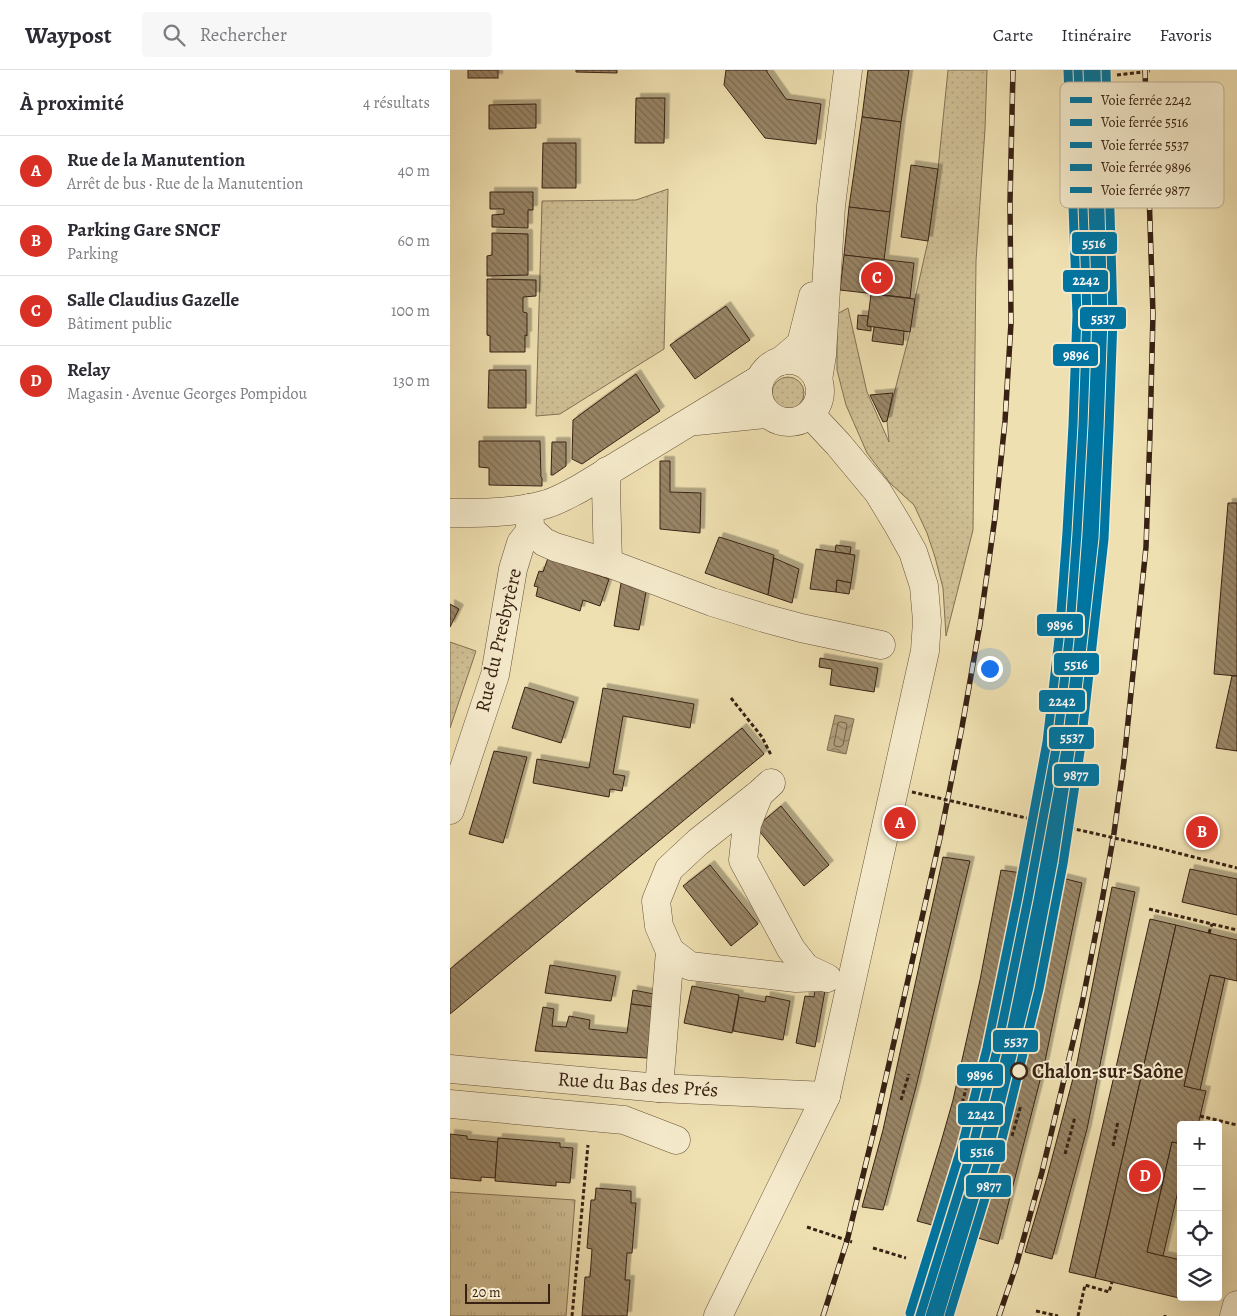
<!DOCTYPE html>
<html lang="fr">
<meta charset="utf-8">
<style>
:root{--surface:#fff;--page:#f7f7f7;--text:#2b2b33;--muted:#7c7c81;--line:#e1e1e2;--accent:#d93025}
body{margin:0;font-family:Alegreya,serif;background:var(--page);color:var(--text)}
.controls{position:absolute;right:15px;bottom:15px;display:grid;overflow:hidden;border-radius:5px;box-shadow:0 5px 20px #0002}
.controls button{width:45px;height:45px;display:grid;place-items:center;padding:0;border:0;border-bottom:1px solid var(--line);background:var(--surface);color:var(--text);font:25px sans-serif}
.scale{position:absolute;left:15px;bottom:12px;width:85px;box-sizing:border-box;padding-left:5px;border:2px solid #392214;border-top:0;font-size:14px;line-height:18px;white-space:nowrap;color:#392214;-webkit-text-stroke:4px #f5ebcc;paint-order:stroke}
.you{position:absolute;left:539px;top:598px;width:18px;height:18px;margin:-12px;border:4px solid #fff;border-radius:50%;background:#1a73e8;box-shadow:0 0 0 8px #1a73e833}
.badge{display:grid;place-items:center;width:32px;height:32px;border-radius:50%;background:var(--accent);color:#fff;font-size:16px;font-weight:700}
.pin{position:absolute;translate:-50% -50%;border:2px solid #fff;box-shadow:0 1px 5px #0006}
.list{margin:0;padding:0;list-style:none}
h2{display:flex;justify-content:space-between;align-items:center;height:65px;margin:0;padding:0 20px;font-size:21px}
h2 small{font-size:16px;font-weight:400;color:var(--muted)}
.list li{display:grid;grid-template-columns:32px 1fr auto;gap:15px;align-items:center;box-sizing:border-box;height:70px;padding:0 20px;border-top:1px solid var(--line)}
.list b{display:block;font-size:19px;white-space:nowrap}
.list p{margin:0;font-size:16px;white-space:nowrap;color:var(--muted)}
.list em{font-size:16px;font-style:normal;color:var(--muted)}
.icon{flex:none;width:28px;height:28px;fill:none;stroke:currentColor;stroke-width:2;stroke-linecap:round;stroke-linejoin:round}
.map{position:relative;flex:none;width:787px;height:1246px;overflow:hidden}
header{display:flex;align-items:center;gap:30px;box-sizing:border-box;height:70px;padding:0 25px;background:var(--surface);border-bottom:1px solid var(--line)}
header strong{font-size:24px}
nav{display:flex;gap:28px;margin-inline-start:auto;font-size:18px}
.search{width:350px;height:45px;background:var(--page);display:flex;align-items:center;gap:12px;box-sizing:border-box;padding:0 18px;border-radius:5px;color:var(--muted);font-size:19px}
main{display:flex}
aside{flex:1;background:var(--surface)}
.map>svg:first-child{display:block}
</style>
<header>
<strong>Waypost</strong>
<div class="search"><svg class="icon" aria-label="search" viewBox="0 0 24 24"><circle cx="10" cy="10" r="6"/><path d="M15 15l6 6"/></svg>Rechercher</div>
<nav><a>Carte</a><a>Itinéraire</a><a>Favoris</a></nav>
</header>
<main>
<aside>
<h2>À proximité<small>4 résultats</small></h2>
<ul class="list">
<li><span class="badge">A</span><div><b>Rue de la Manutention</b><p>Arrêt de bus · Rue de la Manutention</p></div><em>40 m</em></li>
<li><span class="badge">B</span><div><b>Parking Gare SNCF</b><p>Parking</p></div><em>60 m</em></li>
<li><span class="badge">C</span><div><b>Salle Claudius Gazelle</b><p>Bâtiment public</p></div><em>100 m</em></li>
<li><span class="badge">D</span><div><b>Relay</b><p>Magasin · Avenue Georges Pompidou</p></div><em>130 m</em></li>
</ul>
</aside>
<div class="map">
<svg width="787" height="1246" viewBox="0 0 787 1246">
<defs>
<pattern id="grass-dots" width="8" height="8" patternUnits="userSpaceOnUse" patternTransform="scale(1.25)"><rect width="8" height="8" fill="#d0c096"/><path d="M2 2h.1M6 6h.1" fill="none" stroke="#b3a580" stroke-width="1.8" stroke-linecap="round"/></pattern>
<pattern id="park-tufts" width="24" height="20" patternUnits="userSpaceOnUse" patternTransform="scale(1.25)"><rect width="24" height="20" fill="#d0c096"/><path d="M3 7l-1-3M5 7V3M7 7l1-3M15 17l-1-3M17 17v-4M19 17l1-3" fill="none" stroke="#b3a580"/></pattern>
<pattern id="water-waves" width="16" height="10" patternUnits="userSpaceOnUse" patternTransform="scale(1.25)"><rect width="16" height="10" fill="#b19f7c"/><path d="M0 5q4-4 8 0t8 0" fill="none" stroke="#918164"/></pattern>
<pattern id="building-back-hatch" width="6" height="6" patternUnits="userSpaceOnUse" patternTransform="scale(1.25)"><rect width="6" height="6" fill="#988566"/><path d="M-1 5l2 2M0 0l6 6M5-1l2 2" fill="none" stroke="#7d6c53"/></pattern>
<filter id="shadow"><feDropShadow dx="4.5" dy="-4.5" stdDeviation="0" flood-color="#0004"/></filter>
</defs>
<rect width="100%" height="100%" fill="#efe0b1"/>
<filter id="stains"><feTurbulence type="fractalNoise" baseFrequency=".004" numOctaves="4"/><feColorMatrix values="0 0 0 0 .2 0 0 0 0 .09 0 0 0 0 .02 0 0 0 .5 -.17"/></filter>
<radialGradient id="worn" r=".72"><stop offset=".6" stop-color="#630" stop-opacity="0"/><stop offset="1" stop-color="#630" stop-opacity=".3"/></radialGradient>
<!-- grass -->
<g fill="url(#grass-dots)" stroke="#847155">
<path d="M498 0H537L535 59 526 191 523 460 496 566 493 518 485 487 477 463 464 435 440 413 417 383 396 335 387 300V244L398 238 417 322 439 372 437 351 460 262 465 229 478 171 488 99Z"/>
<path d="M218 119 214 279 110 344 86 346 92 131 186 130Z"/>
<circle cx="338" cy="323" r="16"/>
<path d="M0 572 26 581 0 658Z"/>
</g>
<!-- park -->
<path fill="url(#park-tufts)" stroke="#847155" d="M0 1122 125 1130 116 1246H0Z"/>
<!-- water -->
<path fill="url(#water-waves)" stroke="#816d52" d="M385 645 404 649 396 684 377 680Z"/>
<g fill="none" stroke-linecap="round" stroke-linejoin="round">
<!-- shore -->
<path stroke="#756048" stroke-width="1" d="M391 652 396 653 397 655 393 675 390 677 385 676 384 674 388 653Z"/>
</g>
<!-- building -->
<g fill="url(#building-back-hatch)" stroke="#392214" filter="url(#shadow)">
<rect x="18" y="0" width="30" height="8"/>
<path d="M126 0H167V3L126 2Z"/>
<path d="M276 0H317V2L336 29 371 34 366 74 315 68 274 15Z"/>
<path d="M418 0H459L451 52 412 47Z"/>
<path d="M186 28H215L214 73H185Z"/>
<path d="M86 34V58L39 59V35Z"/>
<path d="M412 47 451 52 440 142 399 137Z"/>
<path d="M93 73H126V118H92Z"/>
<path d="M461 95 488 99 478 171 451 167Z"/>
<path d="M40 122H83V140H78V158L42 157V145L54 144V139H40Z"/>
<path d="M399 137 440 142 434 190 394 185Z"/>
<path d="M42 163 78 164V205L37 206V186L42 185Z"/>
<path d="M394 185 464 193 460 228 390 220Z"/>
<path d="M37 209 86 210V226L73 227V242L77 243V266L75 265V282H40V266L37 265Z"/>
<path d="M421 224 465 229 460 262 417 256Z"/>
<path d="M276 236 300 270 245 309 220 275Z"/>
<path d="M408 245 418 246 417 256 421 257V261L407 259Z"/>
<path d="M424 257 454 261 453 275 422 271Z"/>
<path d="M39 300H76V338H38Z"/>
<path d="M186 304 210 341 132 394 122 389 123 350Z"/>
<path d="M443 323 437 351 433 352 420 325Z"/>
<path d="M29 371H90L91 407 92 408V416L39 415V398L29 397Z"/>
<path d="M102 372H116V396L103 405H101Z"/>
<path d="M210 391H220V422L251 423 250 463 210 459Z"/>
<path d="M778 433H787V606L764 604Z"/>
<path d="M269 467 282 471 324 485 318 525 255 503Z"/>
<path d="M386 475 401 477 400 484 385 482Z"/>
<path d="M366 479 405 485 401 513 387 510 386 522 360 519Z"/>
<path d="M98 488 159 509 150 536 133 530 130 541 86 526 88 517 84 516 89 501 93 502Z"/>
<path d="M324 488 349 499 342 533 318 525Z"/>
<path d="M387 510 401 513 399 524 386 522Z"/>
<path d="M171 513 196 522 189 560 164 556Z"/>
<path d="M0 534 9 539 0 557Z"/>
<path d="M370 588 428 598 424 622 380 615 382 599 369 597Z"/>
<path d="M782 606H787V681L766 678Z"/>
<path d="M75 617 124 632 111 673 62 658Z"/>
<path d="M153 618 244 634 240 658 173 646 163 704 175 706 172 721 160 719 159 727 83 713 87 689 139 698Z"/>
<path d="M292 658 314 684 0 944V899Z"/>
<path d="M44 681 77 687 53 773 19 764Z"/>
<path d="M331 736 379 795 354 816 306 757Z"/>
<path d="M493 787 520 791 466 1017 433 1140 412 1137 433 1060Z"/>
<path d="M260 795 308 854 281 876 233 816Z"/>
<path d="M740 799 787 809V845L732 832Z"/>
<path d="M551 800 578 804 553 926 518 1059 493 1158 467 1151 491 1072 503 1030 530 910Z"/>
<path d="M608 807 632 813 595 991 548 1174 521 1166 548 1075 570 984Z"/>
<path d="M662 817 685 822 637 1059 602 1189 575 1182 596 1111 627 993Z"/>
<path d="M700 849 726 855 645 1208 619 1202Z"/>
<path d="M726 855 787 870V911L760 905 734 1016 756 1021 748 1055H731V1074L722 1072 697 1182 731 1190V1221L729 1228 645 1208Z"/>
<path d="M100 895 166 906 161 931 95 923Z"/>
<path d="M760 905 775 908 750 1020 734 1016Z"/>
<path d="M366 914 376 915 365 977 346 973 355 926 364 927Z"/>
<path d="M242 916 289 925 282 963 234 953Z"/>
<path d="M183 920 204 924 203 937 181 934Z"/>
<path d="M316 926 340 931 333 970 283 961 289 927 315 932Z"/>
<path d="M181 934 203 937 197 988 85 981 93 937 104 939 102 956 116 957 119 946 140 950 139 959 177 963Z"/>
<path d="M0 1064 17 1066V1069L48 1072 45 1108 31 1107V1111L0 1108Z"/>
<path d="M48 1068 110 1073V1077L123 1078 120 1113 106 1112V1116L45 1111Z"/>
<path d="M722 1072 731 1074V1108L713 1186 697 1182Z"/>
<path d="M146 1118 181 1121V1133H186L182 1183H177L175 1210H180L177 1246H132L135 1207H140L142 1179 137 1178 141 1130H145Z"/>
</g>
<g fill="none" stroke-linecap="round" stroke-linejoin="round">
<defs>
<g id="minor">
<circle cx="339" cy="321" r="31"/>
<path d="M331 291 351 274 363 226"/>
<path d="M368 310 372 285 381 136 398 0"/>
<path d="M247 351 317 344"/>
<path d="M157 401 156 418 158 493"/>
<path d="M79 438 80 455 81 460 94 472 105 477 158 493 262 532 314 548 351 558 431 575"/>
<path d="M0 443C31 443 63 443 93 435 106 432 117 425 129 419L310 309"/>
<path d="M321 713 309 724 248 772 219 799 206 831 209 856 220 881 240 896 346 908 373 907"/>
<path d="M309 724 297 754 293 790 341 879 356 898 377 908"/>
<path d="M0 740 45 605 63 499 71 473 81 460"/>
<path d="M0 999 209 1018 376 1026"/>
<path d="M209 1018 220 881"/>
<path d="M0 1034 174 1050 226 1070"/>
<path d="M268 1246 376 1026 475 581 477 551 474 516 463 482 448 455 428 422 388 374 360 344"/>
<path d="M784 1246 787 1235"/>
</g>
</defs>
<!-- minor casing -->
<use href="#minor" stroke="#66523b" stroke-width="29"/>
<!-- path -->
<g stroke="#392214" stroke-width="3" stroke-dasharray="4 2.5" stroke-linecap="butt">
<path d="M667 5 700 1"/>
<path d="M622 8 649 6"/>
<path d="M281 628 312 667 321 685"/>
<path d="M699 839 787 860"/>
<path d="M759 863 762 854"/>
<path d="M451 1030 459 1004"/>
<path d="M509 1045 516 1019"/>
<path d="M750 1046 787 1055"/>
<path d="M562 1066 571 1035"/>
<path d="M663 1076 668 1051"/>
<path d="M615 1084 625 1047"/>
<path d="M357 1157 402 1172"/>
<path d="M423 1178 456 1188"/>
<path d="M586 1241 608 1246"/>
<path d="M122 1246 138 1075"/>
<path d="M628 1246 635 1215 659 1222 662 1212"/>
<path d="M715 1246V1245"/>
</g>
<!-- minor -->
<use href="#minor" stroke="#f5ebcc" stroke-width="28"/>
<defs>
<g id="rail">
<path d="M373 1246 397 1171 425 1056 490 768 512 657 530 554 545 447 555 351 561 253 560 132 563 0"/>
<path d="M549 1246 566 1196 592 1102 632 934 652 831 664 763 674 691 696 477 700 364 703 244 695 0"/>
</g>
</defs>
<!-- rail casing -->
<use href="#rail" stroke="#392214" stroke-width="5.5"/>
<!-- rail -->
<use href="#rail" stroke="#f5ebcc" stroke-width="4" stroke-dasharray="11" stroke-linecap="butt"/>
<!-- path-bridge -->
<path stroke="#392214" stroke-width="3" stroke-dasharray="4 2.5" stroke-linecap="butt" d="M462 722 704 777 787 798"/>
<defs>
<path id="rail-1" d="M470 1246 522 1079 547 980 578 829 607 673 619 570 627 463 633 355 637 245 628 0"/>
<path id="rail-2" d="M480 1246 532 1082 557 982 588 831 617 674 629 571 637 464 643 355 647 245 638 0"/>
<path id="rail-3" d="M489 1246 537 1086 579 917 603 792 621 674 644 468 649 359 653 248 646 0"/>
<path id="rail-4" d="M460 1243 512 1076 537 978 568 827 597 672 609 569 617 462 623 355 627 245 618 0"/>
<path id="rail-5" d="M499 1246 547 1089 589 919 613 794 631 675 654 469 659 359 663 248 656 0"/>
</defs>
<!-- rail-1 casing -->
<use href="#rail-1" stroke="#f5ebcc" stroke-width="12"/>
<!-- rail-2 casing -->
<use href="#rail-2" stroke="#f5ebcc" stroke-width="12"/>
<!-- rail-3 casing -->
<use href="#rail-3" stroke="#f5ebcc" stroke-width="12"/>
<!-- rail-4 casing -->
<use href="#rail-4" stroke="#f5ebcc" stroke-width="12"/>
<!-- rail-5 casing -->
<use href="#rail-5" stroke="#f5ebcc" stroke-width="12"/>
<!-- rail-1 -->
<use href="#rail-1" stroke="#0075a1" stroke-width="9"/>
<!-- rail-2 -->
<use href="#rail-2" stroke="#0075a1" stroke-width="9"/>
<!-- rail-3 -->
<use href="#rail-3" stroke="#0075a1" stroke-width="9"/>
<!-- rail-4 -->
<use href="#rail-4" stroke="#0075a1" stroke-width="9"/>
<!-- rail-5 -->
<use href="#rail-5" stroke="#0075a1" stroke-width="9"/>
</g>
<!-- markers -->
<circle fill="#f5ebcc" stroke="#392214" stroke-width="2.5" cx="569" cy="1001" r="8"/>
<g text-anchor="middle" stroke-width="4" stroke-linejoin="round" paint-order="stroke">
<!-- street labels -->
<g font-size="20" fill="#392214" stroke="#f5ebcc">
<text transform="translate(48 570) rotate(-77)" y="7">Rue du Presbytère</text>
<text transform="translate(188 1014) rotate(4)" y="7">Rue du Bas des Prés</text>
</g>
<!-- stop labels -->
<g font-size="20" font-weight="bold" fill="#392214" stroke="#f5ebcc" text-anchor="start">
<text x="582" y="1008">Chalon-sur-Saône</text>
</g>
</g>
<!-- legend -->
<rect x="610" y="12" width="164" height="126" rx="8" fill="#f5ebcc" stroke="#bdaf95" stroke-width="1"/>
<rect x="620" y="27" width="22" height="6" fill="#0075a1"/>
<rect x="620" y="49" width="22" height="7" fill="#0075a1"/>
<rect x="620" y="72" width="22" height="6" fill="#0075a1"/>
<rect x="620" y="94" width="22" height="7" fill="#0075a1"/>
<rect x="620" y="117" width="22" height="6" fill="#0075a1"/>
<g font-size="14" fill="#392214">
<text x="651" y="35">Voie ferrée 2242</text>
<text x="651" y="57">Voie ferrée 5516</text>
<text x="651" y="80">Voie ferrée 5537</text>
<text x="651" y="102">Voie ferrée 9896</text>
<text x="651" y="125">Voie ferrée 9877</text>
</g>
<g stroke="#f5ebcc" stroke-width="2">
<rect x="621" y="161" width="47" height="24" rx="5" fill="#0075a1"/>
<rect x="612" y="199" width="47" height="24" rx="5" fill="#0075a1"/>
<rect x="629" y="236" width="48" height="24" rx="5" fill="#0075a1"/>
<rect x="602" y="273" width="47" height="24" rx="5" fill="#0075a1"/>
<rect x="586" y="543" width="48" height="24" rx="5" fill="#0075a1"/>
<rect x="603" y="582" width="47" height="24" rx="5" fill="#0075a1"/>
<rect x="588" y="619" width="48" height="24" rx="5" fill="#0075a1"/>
<rect x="598" y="656" width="47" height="24" rx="5" fill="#0075a1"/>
<rect x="603" y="693" width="47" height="24" rx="5" fill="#0075a1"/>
<rect x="542" y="959" width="47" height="24" rx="5" fill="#0075a1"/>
<rect x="506" y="993" width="48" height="24" rx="5" fill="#0075a1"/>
<rect x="507" y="1032" width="47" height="24" rx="5" fill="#0075a1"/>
<rect x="509" y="1069" width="47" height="24" rx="5" fill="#0075a1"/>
<rect x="515" y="1104" width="47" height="24" rx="5" fill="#0075a1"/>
</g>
<g font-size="14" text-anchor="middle" font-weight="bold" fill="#fff">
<text x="644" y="178">5516</text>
<text x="636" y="215">2242</text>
<text x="653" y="253">5537</text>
<text x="626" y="290">9896</text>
<text x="610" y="560">9896</text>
<text x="626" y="599">5516</text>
<text x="612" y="636">2242</text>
<text x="622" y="672">5537</text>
<text x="626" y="710">9877</text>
<text x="566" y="976">5537</text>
<text x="530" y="1010">9896</text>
<text x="531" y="1049">2242</text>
<text x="532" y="1086">5516</text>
<text x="539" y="1121">9877</text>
</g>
<rect width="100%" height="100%" filter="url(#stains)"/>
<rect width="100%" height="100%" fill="url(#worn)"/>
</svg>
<div class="controls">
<button>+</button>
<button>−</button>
<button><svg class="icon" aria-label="locate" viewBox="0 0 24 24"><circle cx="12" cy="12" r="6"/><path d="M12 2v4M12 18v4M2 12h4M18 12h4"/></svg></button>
<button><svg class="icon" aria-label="layers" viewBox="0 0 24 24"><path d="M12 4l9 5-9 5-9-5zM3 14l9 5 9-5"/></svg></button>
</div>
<div class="scale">20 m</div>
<div class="you"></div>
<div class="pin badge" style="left:450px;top:753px">A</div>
<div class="pin badge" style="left:752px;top:762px">B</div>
<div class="pin badge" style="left:427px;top:208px">C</div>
<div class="pin badge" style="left:695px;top:1106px">D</div>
</div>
</main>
